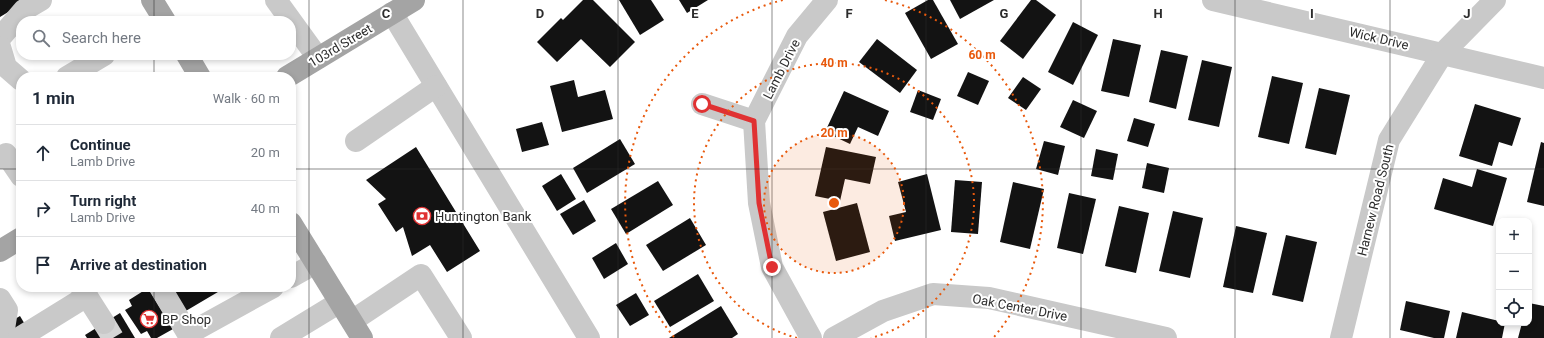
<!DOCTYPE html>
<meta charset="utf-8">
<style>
:root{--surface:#fff;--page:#f2f2f3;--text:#1f2937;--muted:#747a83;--line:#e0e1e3}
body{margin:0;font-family:Roboto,sans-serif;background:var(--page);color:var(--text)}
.controls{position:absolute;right:12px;bottom:12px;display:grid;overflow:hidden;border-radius:8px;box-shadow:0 2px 6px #0003}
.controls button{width:36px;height:36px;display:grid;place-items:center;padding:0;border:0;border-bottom:1px solid var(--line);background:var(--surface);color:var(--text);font:20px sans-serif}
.stop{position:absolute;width:12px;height:12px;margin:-9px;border:3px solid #e03132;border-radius:50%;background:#fff}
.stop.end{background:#e03132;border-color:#fff;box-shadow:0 1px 4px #0008}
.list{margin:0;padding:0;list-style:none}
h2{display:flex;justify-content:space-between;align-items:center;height:52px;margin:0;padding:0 16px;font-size:17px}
h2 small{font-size:13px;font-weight:400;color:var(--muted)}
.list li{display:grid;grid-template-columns:26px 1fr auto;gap:12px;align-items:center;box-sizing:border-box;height:56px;padding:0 16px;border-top:1px solid var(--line)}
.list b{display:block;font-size:15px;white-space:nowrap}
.list p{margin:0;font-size:13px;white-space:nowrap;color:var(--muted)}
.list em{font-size:13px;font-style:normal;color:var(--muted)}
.icon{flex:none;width:22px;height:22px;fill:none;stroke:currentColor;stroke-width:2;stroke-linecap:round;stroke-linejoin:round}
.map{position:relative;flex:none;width:1544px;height:338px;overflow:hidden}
.search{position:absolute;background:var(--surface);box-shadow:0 2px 6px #0003;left:16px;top:16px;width:280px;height:44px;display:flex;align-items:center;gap:10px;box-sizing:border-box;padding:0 14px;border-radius:16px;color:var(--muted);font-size:15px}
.panel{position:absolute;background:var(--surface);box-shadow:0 2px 6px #0003;left:16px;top:72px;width:280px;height:220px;border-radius:16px}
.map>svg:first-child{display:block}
</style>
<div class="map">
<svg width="1544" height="338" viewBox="0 0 1544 338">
<rect width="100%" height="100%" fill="#fff"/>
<!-- building -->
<g fill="#131313">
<path d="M0 0H28L0 17Z"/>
<path d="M583 0H593L635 42 610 67 581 39 557 62 537 42 561 18 563 20Z"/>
<path d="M619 0H651L664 20 640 35Z"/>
<path d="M679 0H708L687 13Z"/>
<path d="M928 0H933L958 44 931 59 905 13Z"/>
<path d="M950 0H994L960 19Z"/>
<path d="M1031 0H1036L1056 15 1023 59 1000 41Z"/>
<path d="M1073 22 1098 35 1073 85 1048 72Z"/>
<path d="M877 39 917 70 900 93 859 62Z"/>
<path d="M1113 39 1141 45 1129 97 1101 91Z"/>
<path d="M1161 50 1188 56 1176 109 1149 102Z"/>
<path d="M1202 60 1232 67 1219 127 1188 120Z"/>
<path d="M968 72 989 81 978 105 957 96Z"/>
<path d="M1272 76 1303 83 1289 144 1258 137Z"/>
<path d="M1023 77 1041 89 1026 110 1008 98Z"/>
<path d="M574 80 578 97 605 90 613 119 562 132 550 86Z"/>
<path d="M1319 88 1350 95 1336 155 1305 148Z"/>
<path d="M918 90 941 99 933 120 910 112Z"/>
<path d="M844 91 889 111 878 136 858 127 850 144 825 132Z"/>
<path d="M1073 100 1097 111 1084 138 1060 127Z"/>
<path d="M1475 104 1521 118 1512 146 1499 142 1492 166 1459 156Z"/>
<path d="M1134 118 1155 124 1148 147 1127 141Z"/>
<path d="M542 122 549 145 522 152 516 129Z"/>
<path d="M620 139 635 164 587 193 573 168Z"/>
<path d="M1044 141 1065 146 1058 175 1036 169Z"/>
<path d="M1541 142 1544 143V206L1527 202Z"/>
<path d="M416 147 480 251 447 272 430 245 412 256 403 227 396 232 378 204 386 199 366 180Z"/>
<path d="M826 147 876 157 870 184 845 179 840 201 815 196Z"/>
<path d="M1096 149 1118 154 1113 180 1091 176Z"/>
<path d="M1147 163 1169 168 1164 193 1142 188Z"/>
<path d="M1477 169 1507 178 1493 226 1434 209 1443 178 1472 187Z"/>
<path d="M561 174 576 199 557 211 542 186Z"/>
<path d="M927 174 941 230 895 241 889 216 906 212 898 182Z"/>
<path d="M955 180 982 182 978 234 951 232Z"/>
<path d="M658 181 673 205 626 234 611 209Z"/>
<path d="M1013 182 1044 189 1030 249 1000 242Z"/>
<path d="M1069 193 1096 199 1083 254 1057 248Z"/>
<path d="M584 200 596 221 573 235 560 214Z"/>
<path d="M857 203 870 252 836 261 823 212Z"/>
<path d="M1119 206 1149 213 1136 273 1105 266Z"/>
<path d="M1173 211 1203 218 1190 278 1159 271Z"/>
<path d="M690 218 706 245 663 271 646 245Z"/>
<path d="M1236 226 1267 233 1253 293 1223 287Z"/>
<path d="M1286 235 1317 242 1303 302 1272 295Z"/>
<path d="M616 243 628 264 604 279 592 258Z"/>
<path d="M698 274 714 301 670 327 654 301Z"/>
<path d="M163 287H222L223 289 179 315Z"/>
<path d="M148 288 173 329 157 338H151L147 331 141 334 125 310 132 306 129 300Z"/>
<path d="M636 293 649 315 630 326 616 305Z"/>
<path d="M1406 301 1450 311 1444 338H1434L1400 330Z"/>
<path d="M1529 303 1544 306V338H1518L1522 323H1529Z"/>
<path d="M721 306 738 334 732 338H669Z"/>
<path d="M1462 312 1499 321V323H1505L1502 338H1456Z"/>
<path d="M120 313 135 338H87L85 335Z"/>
<path d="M20 316 33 338H20L10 322Z"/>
</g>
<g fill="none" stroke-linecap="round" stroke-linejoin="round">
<!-- minor-tunnel -->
<path stroke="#d5d5d5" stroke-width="22" stroke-dasharray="22 11" stroke-linecap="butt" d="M104 323 113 338"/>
<!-- minor -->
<g stroke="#c9c9c9" stroke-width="22">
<path d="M276 0 318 58"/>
<path d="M1213 0 1544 78"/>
<path d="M392 13 589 338"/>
<path d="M0 38 24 10 41 0"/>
<path d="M0 47 6 67 21 80"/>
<path d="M67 77 104 55"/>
<path d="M702 104 754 121"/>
<path d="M356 141 436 86"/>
<path d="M0 158 6 154 21 176"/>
<path d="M291 277 316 263"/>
<path d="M81 287 104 323"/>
<path d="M160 287 188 334 273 287"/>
<path d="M0 299 7 310 4 329 7 338"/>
<path d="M352 321 421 275 461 338"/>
<path d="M19 338 87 296"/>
<path d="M281 338 340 302"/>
<path d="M811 338 772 267 759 203 754 121 797 36 827 0"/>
<path d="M834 338 883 311 933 294 989 298 1166 338"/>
<path d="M1341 338 1389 140 1443 53 1495 0"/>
</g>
<!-- major -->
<g stroke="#a4a4a4" stroke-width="22">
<path d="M152 0 165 21"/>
<path d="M187 55 200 77"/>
<path d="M287 77 414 0"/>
<path d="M291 223 362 338"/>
<path d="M0 251 21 238"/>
</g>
</g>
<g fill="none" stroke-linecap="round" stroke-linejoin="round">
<!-- route -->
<path stroke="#e03132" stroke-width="5" d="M702 104 754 121 759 203 772 267"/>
</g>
<!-- grid -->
<path fill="none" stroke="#2c2c2c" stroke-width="1" stroke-opacity="0.55" d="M154 0V21M309 0V338M463 0V338M618 0V338M772 0V338M926 0V338M1081 0V338M1235 0V338M1390 0V338M154 55V77M0 169H21M291 169H1544M154 287V338"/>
<!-- distance rings -->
<circle cx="834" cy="203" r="70" fill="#e8590c" fill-opacity=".12"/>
<g fill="none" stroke="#e8590c" stroke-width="2" stroke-dasharray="2 4">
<circle cx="834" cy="203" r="70"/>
<path d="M797 338A140 140 0 1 1 871 338"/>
<path d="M674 337A209 209 0 0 1 783 0M885 0A209 209 0 0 1 994 337"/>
</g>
<!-- icons -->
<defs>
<symbol id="bank-ring" viewBox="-11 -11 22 22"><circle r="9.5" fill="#fff" stroke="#e03132" stroke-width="1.5"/><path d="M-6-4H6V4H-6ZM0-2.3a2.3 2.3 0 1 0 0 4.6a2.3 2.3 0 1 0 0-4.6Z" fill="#e03132"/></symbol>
<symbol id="supermarket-ring" viewBox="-11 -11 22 22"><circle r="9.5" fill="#fff" stroke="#e03132" stroke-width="1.5"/><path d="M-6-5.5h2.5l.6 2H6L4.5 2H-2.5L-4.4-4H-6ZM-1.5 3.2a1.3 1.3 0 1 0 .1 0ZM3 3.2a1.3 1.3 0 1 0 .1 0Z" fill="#e03132"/></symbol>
</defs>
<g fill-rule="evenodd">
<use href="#bank-ring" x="412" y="206" width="20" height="20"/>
<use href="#supermarket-ring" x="139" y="309" width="20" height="20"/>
</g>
<g text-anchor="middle" stroke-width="4" stroke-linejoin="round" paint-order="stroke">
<!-- street labels -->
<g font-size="13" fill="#2c2c2c" stroke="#fff">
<text transform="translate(1379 38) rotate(13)" y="5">Wick Drive</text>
<text transform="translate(340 45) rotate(-31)" y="5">103rd Street</text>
<text transform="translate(781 69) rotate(-63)" y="5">Lamb Drive</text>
<text transform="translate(1375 200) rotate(-76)" y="5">Harnew Road South</text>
<text transform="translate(1020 307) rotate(11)" y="5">Oak Center Drive</text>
</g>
<!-- poi labels -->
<g font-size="13" fill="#2c2c2c" stroke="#fff" text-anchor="start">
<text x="435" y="221">Huntington Bank</text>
<text x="162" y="324">BP Shop</text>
</g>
</g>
<g font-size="13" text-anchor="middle" font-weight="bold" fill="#2c2c2c" stroke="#fff" stroke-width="4" stroke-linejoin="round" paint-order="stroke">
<text x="386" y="18">C</text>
<text x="540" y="18">D</text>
<text x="695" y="18">E</text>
<text x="849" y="18">F</text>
<text x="1004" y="18">G</text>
<text x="1158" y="18">H</text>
<text x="1312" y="18">I</text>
<text x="1467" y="18">J</text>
</g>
<circle cx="834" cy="203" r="6" fill="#e8590c" stroke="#fff" stroke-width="2"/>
<g font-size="12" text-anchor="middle" font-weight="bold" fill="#e8590c" stroke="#fff" stroke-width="4" stroke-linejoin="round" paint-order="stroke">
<text x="982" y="59">60 m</text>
<text x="834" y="67">40 m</text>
<text x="834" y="137">20 m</text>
</g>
</svg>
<div class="controls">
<button>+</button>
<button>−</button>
<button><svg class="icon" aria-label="locate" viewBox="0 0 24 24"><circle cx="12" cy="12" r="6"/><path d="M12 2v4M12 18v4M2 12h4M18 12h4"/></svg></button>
</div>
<div class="stop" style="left:702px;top:104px"></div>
<div class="stop end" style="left:772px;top:267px"></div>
<div class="search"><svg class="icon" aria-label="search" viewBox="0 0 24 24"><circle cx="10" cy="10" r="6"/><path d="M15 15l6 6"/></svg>Search here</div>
<section class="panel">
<h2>1 min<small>Walk · 60 m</small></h2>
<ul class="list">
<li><svg class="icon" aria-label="ahead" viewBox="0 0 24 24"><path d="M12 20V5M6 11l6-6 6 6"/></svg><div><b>Continue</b><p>Lamb Drive</p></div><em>20 m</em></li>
<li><svg class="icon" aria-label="right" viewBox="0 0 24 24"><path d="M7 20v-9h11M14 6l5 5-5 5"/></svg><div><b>Turn right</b><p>Lamb Drive</p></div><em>40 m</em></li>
<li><svg class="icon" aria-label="arrive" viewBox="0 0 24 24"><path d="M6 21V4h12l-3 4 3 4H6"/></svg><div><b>Arrive at destination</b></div></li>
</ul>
</section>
</div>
